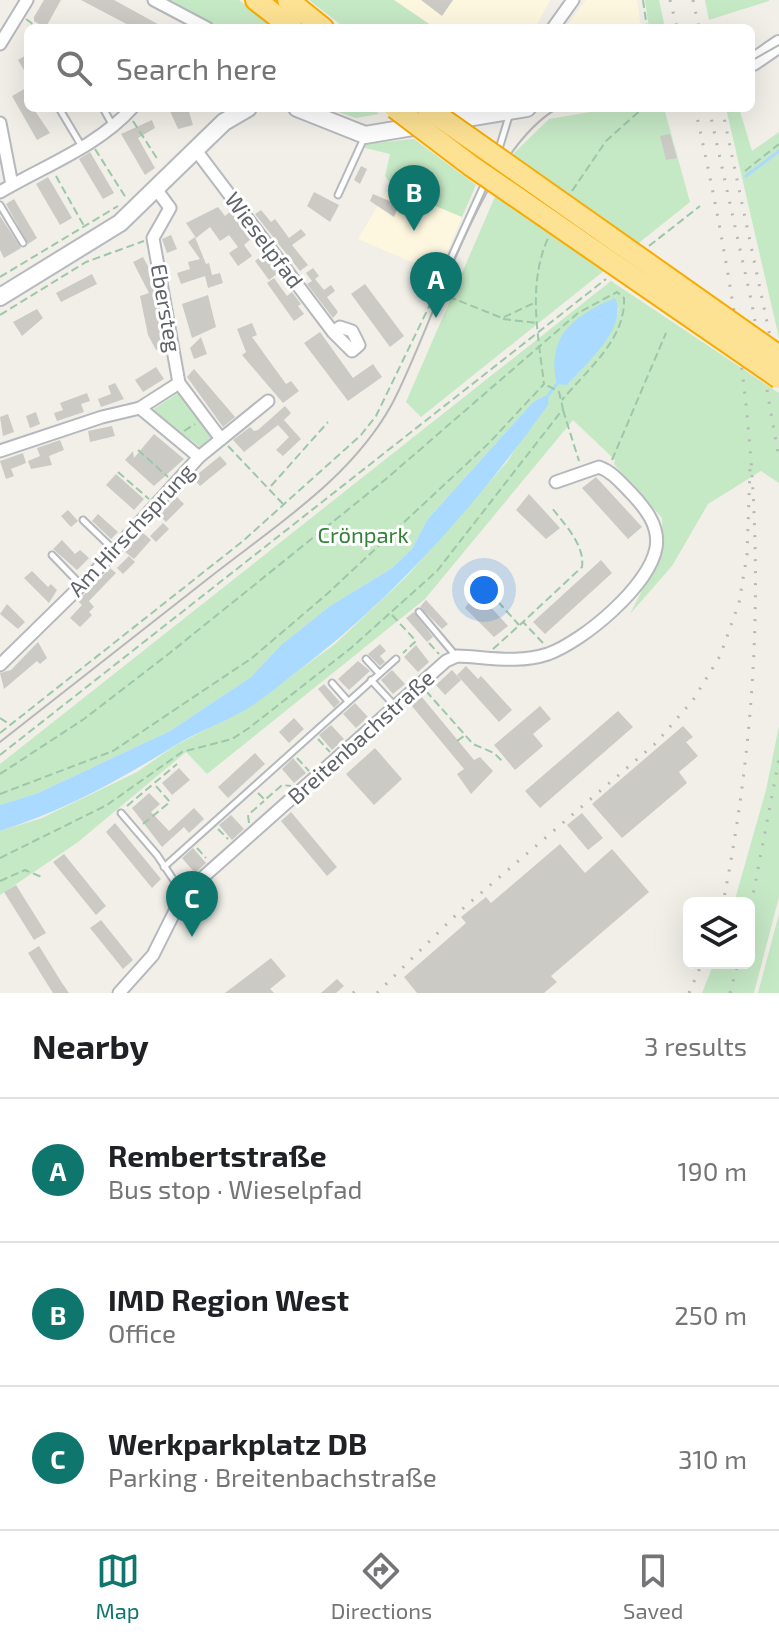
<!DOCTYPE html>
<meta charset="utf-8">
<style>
:root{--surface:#fff;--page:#f6f6f6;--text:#202124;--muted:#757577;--line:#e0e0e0;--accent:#0f766e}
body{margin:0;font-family:"Exo 2",sans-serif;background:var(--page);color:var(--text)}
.controls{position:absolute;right:24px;bottom:24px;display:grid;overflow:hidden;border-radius:12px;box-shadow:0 8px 32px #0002}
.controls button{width:72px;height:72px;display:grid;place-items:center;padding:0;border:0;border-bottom:2px solid var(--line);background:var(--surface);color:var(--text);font:40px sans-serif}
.you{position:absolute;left:484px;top:590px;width:28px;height:28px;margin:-20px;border:6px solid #fff;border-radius:50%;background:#1a73e8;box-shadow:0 0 0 12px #1a73e833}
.badge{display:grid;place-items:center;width:52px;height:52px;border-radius:50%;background:var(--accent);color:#fff;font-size:26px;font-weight:700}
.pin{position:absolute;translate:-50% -66px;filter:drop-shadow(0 2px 4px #0008)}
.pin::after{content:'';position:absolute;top:42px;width:28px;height:24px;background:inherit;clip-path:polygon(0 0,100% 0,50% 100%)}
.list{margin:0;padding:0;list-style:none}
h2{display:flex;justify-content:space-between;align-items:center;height:104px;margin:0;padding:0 32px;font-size:34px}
h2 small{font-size:26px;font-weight:400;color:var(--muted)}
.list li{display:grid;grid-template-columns:52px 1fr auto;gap:24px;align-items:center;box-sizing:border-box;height:144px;padding:0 32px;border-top:2px solid var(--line)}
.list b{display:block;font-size:30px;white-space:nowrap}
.list p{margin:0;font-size:26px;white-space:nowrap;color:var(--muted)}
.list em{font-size:26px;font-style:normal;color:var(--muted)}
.icon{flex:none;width:44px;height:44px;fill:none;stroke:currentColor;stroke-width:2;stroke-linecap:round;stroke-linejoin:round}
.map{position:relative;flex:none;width:779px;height:993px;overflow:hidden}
.search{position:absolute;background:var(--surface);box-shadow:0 8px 32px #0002;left:24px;right:24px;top:24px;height:88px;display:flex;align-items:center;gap:20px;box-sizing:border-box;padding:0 28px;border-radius:12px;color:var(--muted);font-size:30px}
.sheet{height:536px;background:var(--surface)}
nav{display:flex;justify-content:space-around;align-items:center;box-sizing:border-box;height:112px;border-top:2px solid var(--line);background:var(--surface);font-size:22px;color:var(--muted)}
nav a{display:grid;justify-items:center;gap:4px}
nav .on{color:var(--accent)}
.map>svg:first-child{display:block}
</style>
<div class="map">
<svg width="779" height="993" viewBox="0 0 779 993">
<rect width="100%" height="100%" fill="#f1efe8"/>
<!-- commercial -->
<g fill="#fef7e0">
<path d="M394 0H550L535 28H435Z"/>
<path d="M586 0H637L641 28H565Z"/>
<path d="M395 189 462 217 438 273 358 239 386 192Z"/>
</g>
<!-- green -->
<g fill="#c5e8c5" fill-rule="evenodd">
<path d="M165 0H239L273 28H219Z"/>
<path d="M309 0H394L435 28H345Z"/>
<path d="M645 0H659L665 28H649Z"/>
<path d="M705 0H769V1L709 20Z"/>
<path d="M327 108H372L379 114 356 118Z"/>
<path d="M614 108H664L690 202 421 417 406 402 514 153 549 119Z"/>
<path d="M726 108H739L752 151 779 132V338Z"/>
<path d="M414 139 476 185 462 217 395 189 385 176 390 154 365 148V144Z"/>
<path d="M611 281 779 393V483L761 471 708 504 672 566 630 614 663 550 662 518 614 464 615 460 573 420 425 599 207 774 186 752 78 842 0 895V831L42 818 137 772 176 745 246 709 335 644 407 576 507 462 549 395 533 402 427 520 412 549 392 568 330 606 281 645 251 677 170 731 38 793 0 805V764ZM619 307C615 337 587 363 567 385Z"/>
<path d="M178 393 213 436 200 447 151 411Z"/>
<path d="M779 726V897L754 993H702L714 963H749V903H734L766 790Z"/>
<path d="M779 914V993H758Z"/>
</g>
<!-- water -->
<g fill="#aadaff">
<path d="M615 298C629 327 585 365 567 385L557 384C546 335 574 316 615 298Z"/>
<path d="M549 394 548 405C476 505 393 600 294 674 278 686 262 700 245 710 222 723 197 732 174 746 118 781 63 811 0 831V805L38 793 170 731 251 677 281 645 330 606 392 568 412 549 427 520 533 402Z"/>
</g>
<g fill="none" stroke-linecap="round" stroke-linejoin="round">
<!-- stream -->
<g stroke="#aadaff" stroke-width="3">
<path d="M746 176 779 151"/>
<path d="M549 394 557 384"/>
</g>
</g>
<!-- building -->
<g fill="#cccac5">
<path d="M44 0H61L47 25 42 26 34 21V17Z"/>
<path d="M81 0H114L165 28H134Z"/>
<path d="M421 0H453L442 16Z"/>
<path d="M28 54V77L18 60Z"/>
<path d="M28 87V108H33L50 133 37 140 12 96Z"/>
<path d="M188 108 193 125 178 129 170 111Z"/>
<path d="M152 120 155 128 138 138 155 168 145 175 121 134Z"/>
<path d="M670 134 677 158 666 160 660 136Z"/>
<path d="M90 152 114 193 103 199 79 159Z"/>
<path d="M361 166 367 169 360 184 354 180Z"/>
<path d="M48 177 72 218 60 225 36 184Z"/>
<path d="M314 192 339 205 330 222 307 206Z"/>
<path d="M373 194 399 205 394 217 370 201Z"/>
<path d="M14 199 37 238 28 244 6 204Z"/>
<path d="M218 207 225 216 231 211 252 238 244 245 252 256 238 266 229 253 238 247 229 235 220 241 210 227 196 238 186 223Z"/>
<path d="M261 210 271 222 275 219 289 238 301 229 306 235 292 245 308 265 300 271 255 214Z"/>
<path d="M0 216 21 248 4 258 0 250Z"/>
<path d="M171 235 177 249 167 253 162 239Z"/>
<path d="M195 237 206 264 209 263 212 275 220 273 223 283 208 288 205 276 181 284 177 273 190 269 188 262 200 259 188 242Z"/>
<path d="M264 254 278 273 269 280 255 261Z"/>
<path d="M143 257 151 272 164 347 156 350 148 335 140 296 149 293 133 262Z"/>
<path d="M313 268 319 276 315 279 324 290 331 285 335 291 327 297 338 312 333 318 307 284 312 281 306 273Z"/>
<path d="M92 274 97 284 61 302 56 293Z"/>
<path d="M274 278 287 296 292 292 301 304 298 306 304 314 294 321 267 283Z"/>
<path d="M365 284 404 336 390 347 351 294Z"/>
<path d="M208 295 216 327 192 338 182 304Z"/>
<path d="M37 309 43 318 22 336 13 322Z"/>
<path d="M252 323 257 335 252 337 286 384 291 381 299 391 283 403 242 355 246 352 237 329Z"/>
<path d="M320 332 353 378 373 364 382 377 348 401 304 343Z"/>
<path d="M201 337 207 354 194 359 190 348Z"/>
<path d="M156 367 164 379 143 392 135 380Z"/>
<path d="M194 369 235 417 223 427 187 377Z"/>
<path d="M115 383 124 399 101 407 98 399 111 394 108 386Z"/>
<path d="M87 393 90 401 81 404 84 412 57 421 54 413 63 410 60 403Z"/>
<path d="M285 406 291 413 284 420 301 439 283 456 276 450 289 437 278 425 244 452 233 440 250 427 254 431 258 430Z"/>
<path d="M36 412 40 424 30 428 26 416Z"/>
<path d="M8 414 14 432 3 436 0 417Z"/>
<path d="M112 426 115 436 90 442 88 431Z"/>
<path d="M154 434 184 459 154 486 125 460 133 451 134 458Z"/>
<path d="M60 440 64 450 49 456 52 465 31 469 28 461 40 456 37 448Z"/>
<path d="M23 453 26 463 11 469 14 476 6 479 0 461Z"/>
<path d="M220 456 227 464 200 486 193 478Z"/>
<path d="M116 474 144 499 134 510 106 485Z"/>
<path d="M596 477 642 527 628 539 582 488Z"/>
<path d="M529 494 560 528 546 539 516 510Z"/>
<path d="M177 497 184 504 166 522 159 515Z"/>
<path d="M68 510 78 521 71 527 61 516Z"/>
<path d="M98 514 118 532 111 539 92 521Z"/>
<path d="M163 523 169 529 156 542 150 536Z"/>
<path d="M142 532 151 540 134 559 125 552Z"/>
<path d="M62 540 75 554 80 550 89 558 77 570 53 549Z"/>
<path d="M129 556 135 562 123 574 117 568Z"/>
<path d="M601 560 612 573 545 634 533 622Z"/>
<path d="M110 568 116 573 89 601 94 607 89 612 92 615 80 627 70 618 82 605 78 601Z"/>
<path d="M32 571 48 587 51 584 57 590 49 603 24 578Z"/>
<path d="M477 592 508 626 494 637 465 608Z"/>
<path d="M426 600 448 624 442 629 420 607Z"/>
<path d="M7 604 25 622 18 629 0 614Z"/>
<path d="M414 612 433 637 427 642 406 618Z"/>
<path d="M38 642 47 658 40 664 37 661 4 689 0 673 11 670Z"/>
<path d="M380 644 386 651 380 656 385 662 380 666 368 654Z"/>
<path d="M416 645 429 662 418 672 404 657Z"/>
<path d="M358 661 370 671 349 690 338 679Z"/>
<path d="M466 666 478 679 481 676 512 710 499 722 457 675Z"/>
<path d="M392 670 405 684 393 694 381 680Z"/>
<path d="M452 670 461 680 445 695 436 685Z"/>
<path d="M324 684 340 702 334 708 318 689Z"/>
<path d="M421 696 474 760 480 757 493 771 471 794 457 774 464 769 411 705Z"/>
<path d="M355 703 368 717 356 728 343 714Z"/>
<path d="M540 706 551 719 533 734 543 746 515 770 494 745Z"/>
<path d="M618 711 633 727 540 808 525 791Z"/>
<path d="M294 718 304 729 289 743 279 732Z"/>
<path d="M331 725 344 739 332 750 319 735Z"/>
<path d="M683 726 693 737 686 742 698 756 679 772 687 783 622 838 592 804Z"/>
<path d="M375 748 402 779 374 805 346 774Z"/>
<path d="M255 753 265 764 228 798 218 787Z"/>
<path d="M293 758 306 773 294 783 282 769Z"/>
<path d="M179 768 190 780 172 795 162 783Z"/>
<path d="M149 793 160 804 151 812 169 831 194 808 204 819 189 833 184 827 162 847 132 808Z"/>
<path d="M291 812 337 867 327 876 281 821Z"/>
<path d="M582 813 603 838 588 850 567 825Z"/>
<path d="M231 815 244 829 232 840 219 825Z"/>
<path d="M115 823 161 879 152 888 106 832Z"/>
<path d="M560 844 585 873 612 849 649 892 551 976 557 982 544 993H417L404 977 466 923 461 917 486 897 491 903Z"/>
<path d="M193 848 206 863 195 873 182 858Z"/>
<path d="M64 854 106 906 96 915 53 862Z"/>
<path d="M16 885 46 933 34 940 4 892Z"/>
<path d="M101 920 133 960 123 969 90 928Z"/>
<path d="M39 946 62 983 69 993H53L51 990 28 953Z"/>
<path d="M271 958 286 976 270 989 274 993H225Z"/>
<path d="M337 979 344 986 336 993H321Z"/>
</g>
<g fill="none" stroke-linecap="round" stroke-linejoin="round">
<defs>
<g id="lane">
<path d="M59 108 81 145"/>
<path d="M103 108 113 126"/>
<path d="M498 152 509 116"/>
<path d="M338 195 365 136"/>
<path d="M0 205 23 243"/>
<path d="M441 280 485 183"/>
<path d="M83 520 114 550"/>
<path d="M52 555 81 585"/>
<path d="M419 612 456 656"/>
<path d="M366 659 379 673"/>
<path d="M371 680 395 706"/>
<path d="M332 683 347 700"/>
<path d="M121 813 157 855 183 894"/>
<path d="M164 867 396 659"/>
</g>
<g id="street">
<path d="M154 0 207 28"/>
<path d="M553 28 573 0"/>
<path d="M0 44 27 0"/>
<path d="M0 123 12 185"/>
<path d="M195 149 333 332 352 351 359 345 352 331 340 327 333 332"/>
<path d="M0 192C44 166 98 146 132 108"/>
<path d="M159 193 170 208 153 238 179 383"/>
<path d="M0 451 102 417 140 408"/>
<path d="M199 457 140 408 179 383 221 439"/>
<path d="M0 665 94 573 199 457 268 401"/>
<path d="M119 993 153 955 183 895 446 661 457 656C489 657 517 664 548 654 584 641 649 586 656 548 660 526 645 508 632 494 621 483 613 472 599 467L556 482"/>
</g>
<g id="secondary">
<path d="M753 62 779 44"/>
<path d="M297 108 365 135 527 108"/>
<path d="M0 297 120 223 224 122 248 108"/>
</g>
<g id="highway">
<path d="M256 0 292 28"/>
<path d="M288 0 323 28"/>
</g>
</defs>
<!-- lane casing -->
<use href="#lane" stroke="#b5b8bc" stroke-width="9"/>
<!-- street casing -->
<use href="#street" stroke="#b5b8bc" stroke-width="15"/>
<!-- secondary casing -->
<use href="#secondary" stroke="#b6babf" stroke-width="20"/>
<!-- highway casing -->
<use href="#highway" stroke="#f9ab00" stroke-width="24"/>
<!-- path -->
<g stroke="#9cc7a9" stroke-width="2" stroke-dasharray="8 4" stroke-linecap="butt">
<path d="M643 0 647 28"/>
<path d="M26 19 38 28"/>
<path d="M171 108H174"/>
<path d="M133 121 158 160"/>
<path d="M95 149 126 198"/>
<path d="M745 171 779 144"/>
<path d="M56 176 84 226"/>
<path d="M572 191 606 141 643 108"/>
<path d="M649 246 700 206"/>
<path d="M0 277 118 206"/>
<path d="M437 292 502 318 534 303"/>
<path d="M0 315 86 262 144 241"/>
<path d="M503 319 537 323"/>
<path d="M563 410 579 461"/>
<path d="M184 431 195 424"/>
<path d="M228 446 284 505"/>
<path d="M138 450 168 477"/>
<path d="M612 460 666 333"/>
<path d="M118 472 149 499"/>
<path d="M271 486 328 422"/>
<path d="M482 584 519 625"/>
<path d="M392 615 416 641 403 653"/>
<path d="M429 643 439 654"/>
<path d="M543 643 523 622 582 567C585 545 565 525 552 508"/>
<path d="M493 649 523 622"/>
<path d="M426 691 473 744 494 753 504 763"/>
<path d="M0 718 9 724"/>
<path d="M0 733 243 541 361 435 376 416 438 288"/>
<path d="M318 739 330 752"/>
<path d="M457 741 464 736"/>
<path d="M0 755 606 279"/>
<path d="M297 758 309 771"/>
<path d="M0 774 84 719 171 652 386 479 578 313 617 292 624 298C626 339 587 370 562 400"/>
<path d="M258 793 265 800 282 785 291 786"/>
<path d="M0 794 113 751 252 658 327 594 489 443 544 384C538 334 527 283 549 236"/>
<path d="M127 806 177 764"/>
<path d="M249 823 248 815 264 801"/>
<path d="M143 824 170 802 155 785"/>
<path d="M218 829 228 839"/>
<path d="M197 848 206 858"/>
<path d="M0 858 107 805 182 752 232 739 249 728 351 648 437 571 563 409 559 392 545 384"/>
<path d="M0 881 25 870 44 878"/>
</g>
<!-- lane -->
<use href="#lane" stroke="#fff" stroke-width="5"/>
<!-- street -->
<use href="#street" stroke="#fff" stroke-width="11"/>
<!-- secondary -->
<use href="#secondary" stroke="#fff" stroke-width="16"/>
<!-- highway -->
<use href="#highway" stroke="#fde293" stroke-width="20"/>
<!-- tram -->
<g stroke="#b6b7b8" stroke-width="2">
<path d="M751 61 779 45"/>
<path d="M0 742C71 686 143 630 214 574 278 524 352 477 392 404 434 325 482 150 558 108"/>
</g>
<!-- rail -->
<g stroke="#b6b7b8" stroke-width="3" stroke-dasharray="2 10" stroke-linecap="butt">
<path d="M670 0 677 28"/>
<path d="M693 0 699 28"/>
<path d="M695 108C758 388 779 620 723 903"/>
<path d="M709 108 752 304 779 459"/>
<path d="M722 108 779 379"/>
<path d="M749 916 779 759"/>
<path d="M353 993 357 989"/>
<path d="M377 993 460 911 656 743 693 700 720 656 739 603 747 555 750 468"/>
<path d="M689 993 702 963"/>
<path d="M730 993 738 963"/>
</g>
<defs>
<g id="highway-bridge">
<path d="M395 108 470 165 779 378"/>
<path d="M427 108 779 356"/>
</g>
</defs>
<!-- highway-bridge casing -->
<use href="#highway-bridge" stroke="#f9ab00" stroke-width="24" stroke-linecap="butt"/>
<!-- highway-bridge -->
<use href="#highway-bridge" stroke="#fde293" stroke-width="20"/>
</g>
<g text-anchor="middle" stroke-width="6" stroke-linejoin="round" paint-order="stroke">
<!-- street labels -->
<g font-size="22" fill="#5f6368" stroke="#fff">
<text transform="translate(264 240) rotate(53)" y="8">Wieselpfad</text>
<text transform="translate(166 308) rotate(80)" y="8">Ebersteg</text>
<text transform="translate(131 530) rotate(-47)" y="8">Am Hirschsprung</text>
<text transform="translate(361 737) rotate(-42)" y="8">Breitenbachstraße</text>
</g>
<!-- park labels -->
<g font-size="22" fill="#348238" stroke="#fff">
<text x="363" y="543">Crönpark</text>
</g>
</g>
</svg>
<div class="controls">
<button><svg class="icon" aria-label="layers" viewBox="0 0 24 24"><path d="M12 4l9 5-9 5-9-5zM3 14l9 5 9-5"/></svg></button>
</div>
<div class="you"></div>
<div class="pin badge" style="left:436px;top:318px">A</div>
<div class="pin badge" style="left:414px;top:231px">B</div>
<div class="pin badge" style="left:192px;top:937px">C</div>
<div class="search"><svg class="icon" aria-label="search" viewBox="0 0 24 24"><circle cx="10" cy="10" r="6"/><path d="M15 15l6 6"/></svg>Search here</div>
</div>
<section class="sheet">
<h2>Nearby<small>3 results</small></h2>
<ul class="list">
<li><span class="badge">A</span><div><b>Rembertstraße</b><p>Bus stop · Wieselpfad</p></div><em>190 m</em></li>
<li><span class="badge">B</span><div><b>IMD Region West</b><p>Office</p></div><em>250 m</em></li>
<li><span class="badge">C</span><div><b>Werkparkplatz DB</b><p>Parking · Breitenbachstraße</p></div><em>310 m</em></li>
</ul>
</section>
<nav>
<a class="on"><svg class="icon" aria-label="map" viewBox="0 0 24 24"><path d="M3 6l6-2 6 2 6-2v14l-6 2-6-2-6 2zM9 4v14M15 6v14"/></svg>Map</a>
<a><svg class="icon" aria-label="directions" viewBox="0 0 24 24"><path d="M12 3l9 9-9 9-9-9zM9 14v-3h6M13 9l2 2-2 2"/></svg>Directions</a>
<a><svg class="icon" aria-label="saved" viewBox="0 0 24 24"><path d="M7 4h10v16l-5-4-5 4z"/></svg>Saved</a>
</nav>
